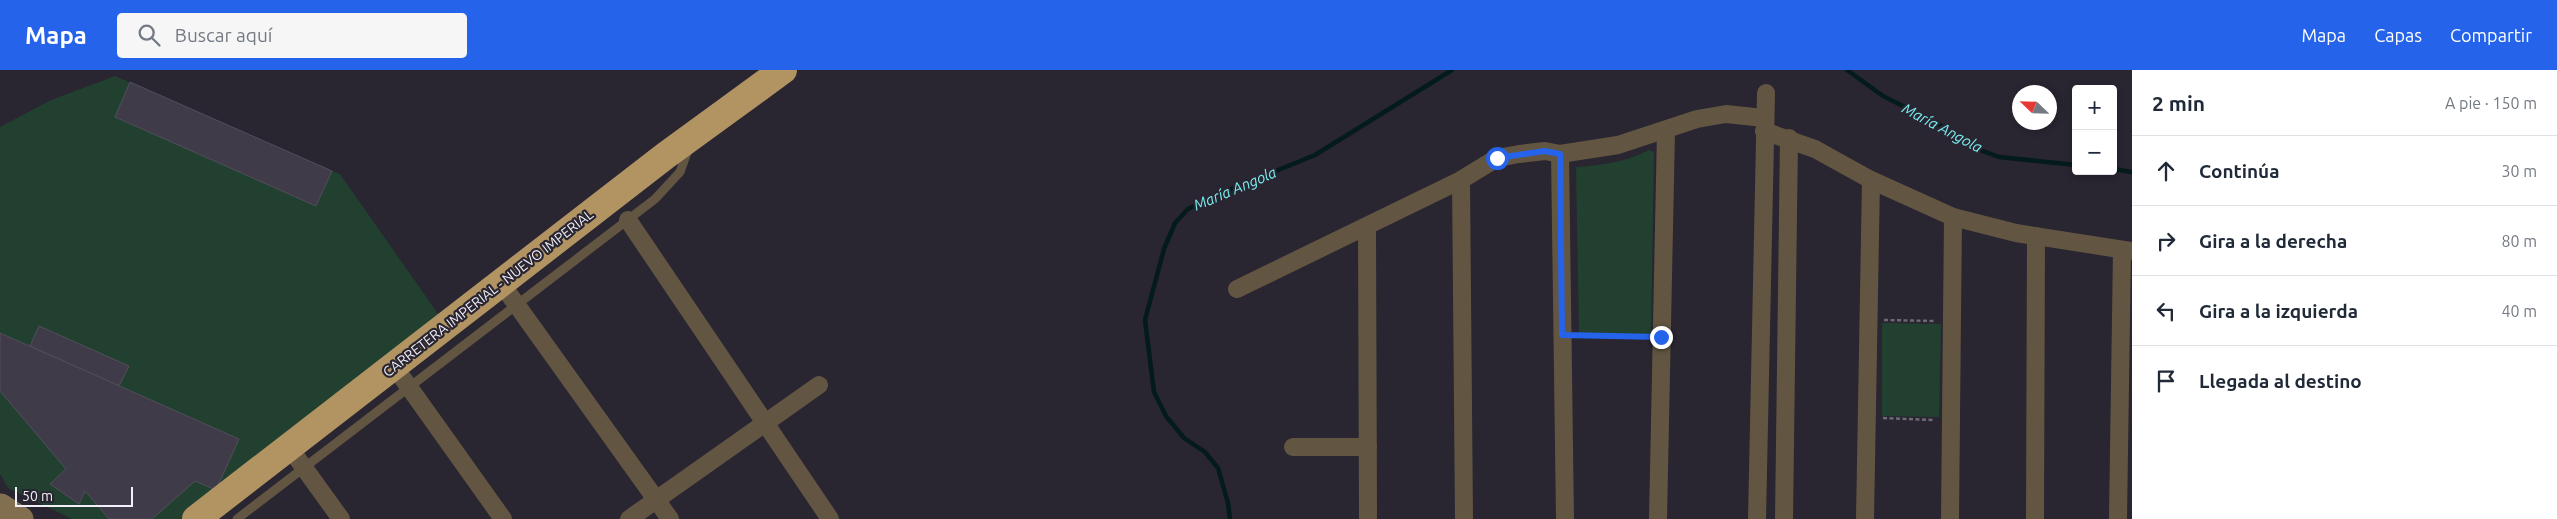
<!DOCTYPE html>
<html lang="es">
<meta charset="utf-8">
<style>
:root{--surface:#fff;--page:#f6f6f7;--text:#1f2937;--muted:#747a83;--line:#e0e1e3;--accent:#2563eb}
body{margin:0;font-family:Ubuntu,sans-serif;background:var(--page);color:var(--text)}
.controls{position:absolute;right:15px;top:15px;display:grid;overflow:hidden;border-radius:5px;box-shadow:0 2px 8px #0003}
.controls button{width:45px;height:45px;display:grid;place-items:center;padding:0;border:0;border-bottom:1px solid var(--line);background:var(--surface);color:var(--text);font:25px sans-serif}
.compass{position:absolute;left:2012px;top:15px;width:45px;height:45px;border-radius:50%;background:var(--surface);box-shadow:0 2px 8px #0003;rotate:293deg}
.scale{position:absolute;left:15px;bottom:12px;width:118px;box-sizing:border-box;padding-left:5px;border:2px solid #f1eff7;border-top:0;font-size:14px;line-height:18px;white-space:nowrap;color:#f1eff7;-webkit-text-stroke:4px #292531;paint-order:stroke}
.stop{position:absolute;width:15px;height:15px;margin:-11px;border:4px solid #2563eb;border-radius:50%;background:#fff}
.stop.end{background:#2563eb;border-color:#fff;box-shadow:0 1px 5px #0008}
.list{margin:0;padding:0;list-style:none}
h2{display:flex;justify-content:space-between;align-items:center;height:65px;margin:0;padding:0 20px;font-size:21px}
h2 small{font-size:16px;font-weight:400;color:var(--muted)}
.list li{display:grid;grid-template-columns:32px 1fr auto;gap:15px;align-items:center;box-sizing:border-box;height:70px;padding:0 20px;border-top:1px solid var(--line)}
.list b{display:block;font-size:19px;white-space:nowrap}
.list em{font-size:16px;font-style:normal;color:var(--muted)}
.icon{flex:none;width:28px;height:28px;fill:none;stroke:currentColor;stroke-width:2;stroke-linecap:round;stroke-linejoin:round}
.map{position:relative;flex:none;width:2132px;height:449px;overflow:hidden}
header{display:flex;align-items:center;gap:30px;box-sizing:border-box;height:70px;padding:0 25px;background:var(--accent);color:#fff}
header strong{font-size:24px}
nav{display:flex;gap:28px;margin-inline-start:auto;font-size:18px}
.search{width:350px;height:45px;background:var(--page);display:flex;align-items:center;gap:12px;box-sizing:border-box;padding:0 18px;border-radius:5px;color:var(--muted);font-size:19px}
main{display:flex}
aside{flex:1;background:var(--surface)}
.map>svg:first-child{display:block}
</style>
<header>
<strong>Mapa</strong>
<div class="search"><svg class="icon" aria-label="search" viewBox="0 0 24 24"><circle cx="10" cy="10" r="6"/><path d="M15 15l6 6"/></svg>Buscar aquí</div>
<nav><a>Mapa</a><a>Capas</a><a>Compartir</a></nav>
</header>
<main>
<div class="map">
<svg width="2132" height="449" viewBox="0 0 2132 449">
<rect width="100%" height="100%" fill="#292531"/>
<!-- green -->
<g fill="#214030">
<path d="M115 6 340 104 441 248 184 449H72L8 418 0 404V57L51 30Z"/>
<path d="M1649 80 1654 82 1651 265 1579 264 1576 97C1602 95 1626 92 1649 80Z"/>
<path d="M1882 253 1941 254 1939 347 1882 346Z"/>
</g>
<g fill="none" stroke-linecap="round" stroke-linejoin="round">
<!-- stream -->
<g stroke="#041b1c" stroke-width="4.5">
<path d="M1847 0 1883 26 1931 50 1980 80 1999 87 2076 95"/>
<path d="M2113 99 2132 102"/>
<path d="M1230 449 1228 433 1218 398 1205 382 1184 368 1166 346 1154 322 1145 250 1164 179 1175 153 1188 139 1212 127 1315 85 1452 0"/>
</g>
</g>
<!-- building -->
<g fill="#3f3b48" stroke="#524e5b">
<path d="M130 12 332 101 316 136 115 47Z"/>
<path d="M39 256 129 296 119 316 30 276Z"/>
<path d="M0 263 239 369 216 420 195 411 152 449H109L85 421 79 434 50 414 66 399 0 321Z"/>
</g>
<g fill="none" stroke-linecap="round" stroke-linejoin="round">
<!-- path -->
<g stroke="#6d6a75" stroke-width="2.5" stroke-dasharray="4 2.5" stroke-linecap="butt">
<path d="M1884 250 1936 251"/>
<path d="M1578 265 1645 267"/>
<path d="M1883 348 1935 350"/>
</g>
<!-- lane -->
<path stroke="#625642" stroke-width="9" d="M237 449 655 129 680 102 689 77"/>
<!-- street -->
<g stroke="#625642" stroke-width="18">
<path d="M1764 61 1815 79 1871 110 1953 147 2016 163 2132 181"/>
<path d="M1560 84 1565 449"/>
<path d="M1461 110 1464 449"/>
<path d="M628 150 830 449"/>
<path d="M1367 157 1368 449"/>
<path d="M501 213 670 449"/>
<path d="M1237 219 1461 110 1497 88 1519 84 1545 81 1560 84 1618 75 1697 49 1726 44 1764 48"/>
<path d="M394 296 503 449"/>
<path d="M289 377 341 449"/>
<path d="M1293 377H1368"/>
<path d="M629 449 819 315"/>
<path d="M1658 449 1666 61"/>
<path d="M1757 449 1766 23"/>
<path d="M1784 449 1789 68"/>
<path d="M1865 449 1871 110"/>
<path d="M1950 449 1953 147"/>
<path d="M2035 449 2036 166"/>
<path d="M2118 449 2122 180"/>
</g>
<!-- secondary -->
<path stroke="#826f50" stroke-width="25" d="M1 436 21 449"/>
<!-- highway -->
<path stroke="#b29463" stroke-width="28" d="M196 449 665 86 783 0"/>
</g>
<g fill="none" stroke-linecap="round" stroke-linejoin="round">
<!-- route -->
<path stroke="#2563eb" stroke-width="6" d="M1497 88 1545 81 1560 84 1562 265 1661 267"/>
</g>
<g text-anchor="middle" stroke-width="4.5" stroke-linejoin="round" paint-order="stroke">
<!-- street labels -->
<g font-size="14" fill="#f1eff7" stroke="#292531">
<text transform="translate(488 223) rotate(-38)" y="5">CARRETERA IMPERIAL - NUEVO IMPERIAL</text>
</g>
<!-- water labels -->
<g font-size="15" font-style="italic" fill="#7aeef1" stroke="#292531">
<text transform="translate(1942 58) rotate(28)" y="5">María Angola</text>
<text transform="translate(1235 119) rotate(-23)" y="5">María Angola</text>
</g>
</g>
</svg>
<div class="controls">
<button>+</button>
<button>−</button>
</div>
<svg class="compass" viewBox="-18 -18 36 36"><path d="M0-13l5 13h-10z" fill="#e53935"/><path d="M0 13l5-13h-10z" fill="#747a83"/></svg>
<div class="scale">50 m</div>
<div class="stop" style="left:1497px;top:88px"></div>
<div class="stop end" style="left:1661px;top:267px"></div>
</div>
<aside>
<h2>2 min<small>A pie · 150 m</small></h2>
<ul class="list">
<li><svg class="icon" aria-label="ahead" viewBox="0 0 24 24"><path d="M12 20V5M6 11l6-6 6 6"/></svg><div><b>Continúa</b></div><em>30 m</em></li>
<li><svg class="icon" aria-label="right" viewBox="0 0 24 24"><path d="M7 20v-9h11M14 6l5 5-5 5"/></svg><div><b>Gira a la derecha</b></div><em>80 m</em></li>
<li><svg class="icon" aria-label="left" viewBox="0 0 24 24"><path d="M17 20v-9H6M10 6l-5 5 5 5"/></svg><div><b>Gira a la izquierda</b></div><em>40 m</em></li>
<li><svg class="icon" aria-label="arrive" viewBox="0 0 24 24"><path d="M6 21V4h12l-3 4 3 4H6"/></svg><div><b>Llegada al destino</b></div></li>
</ul>
</aside>
</main>
